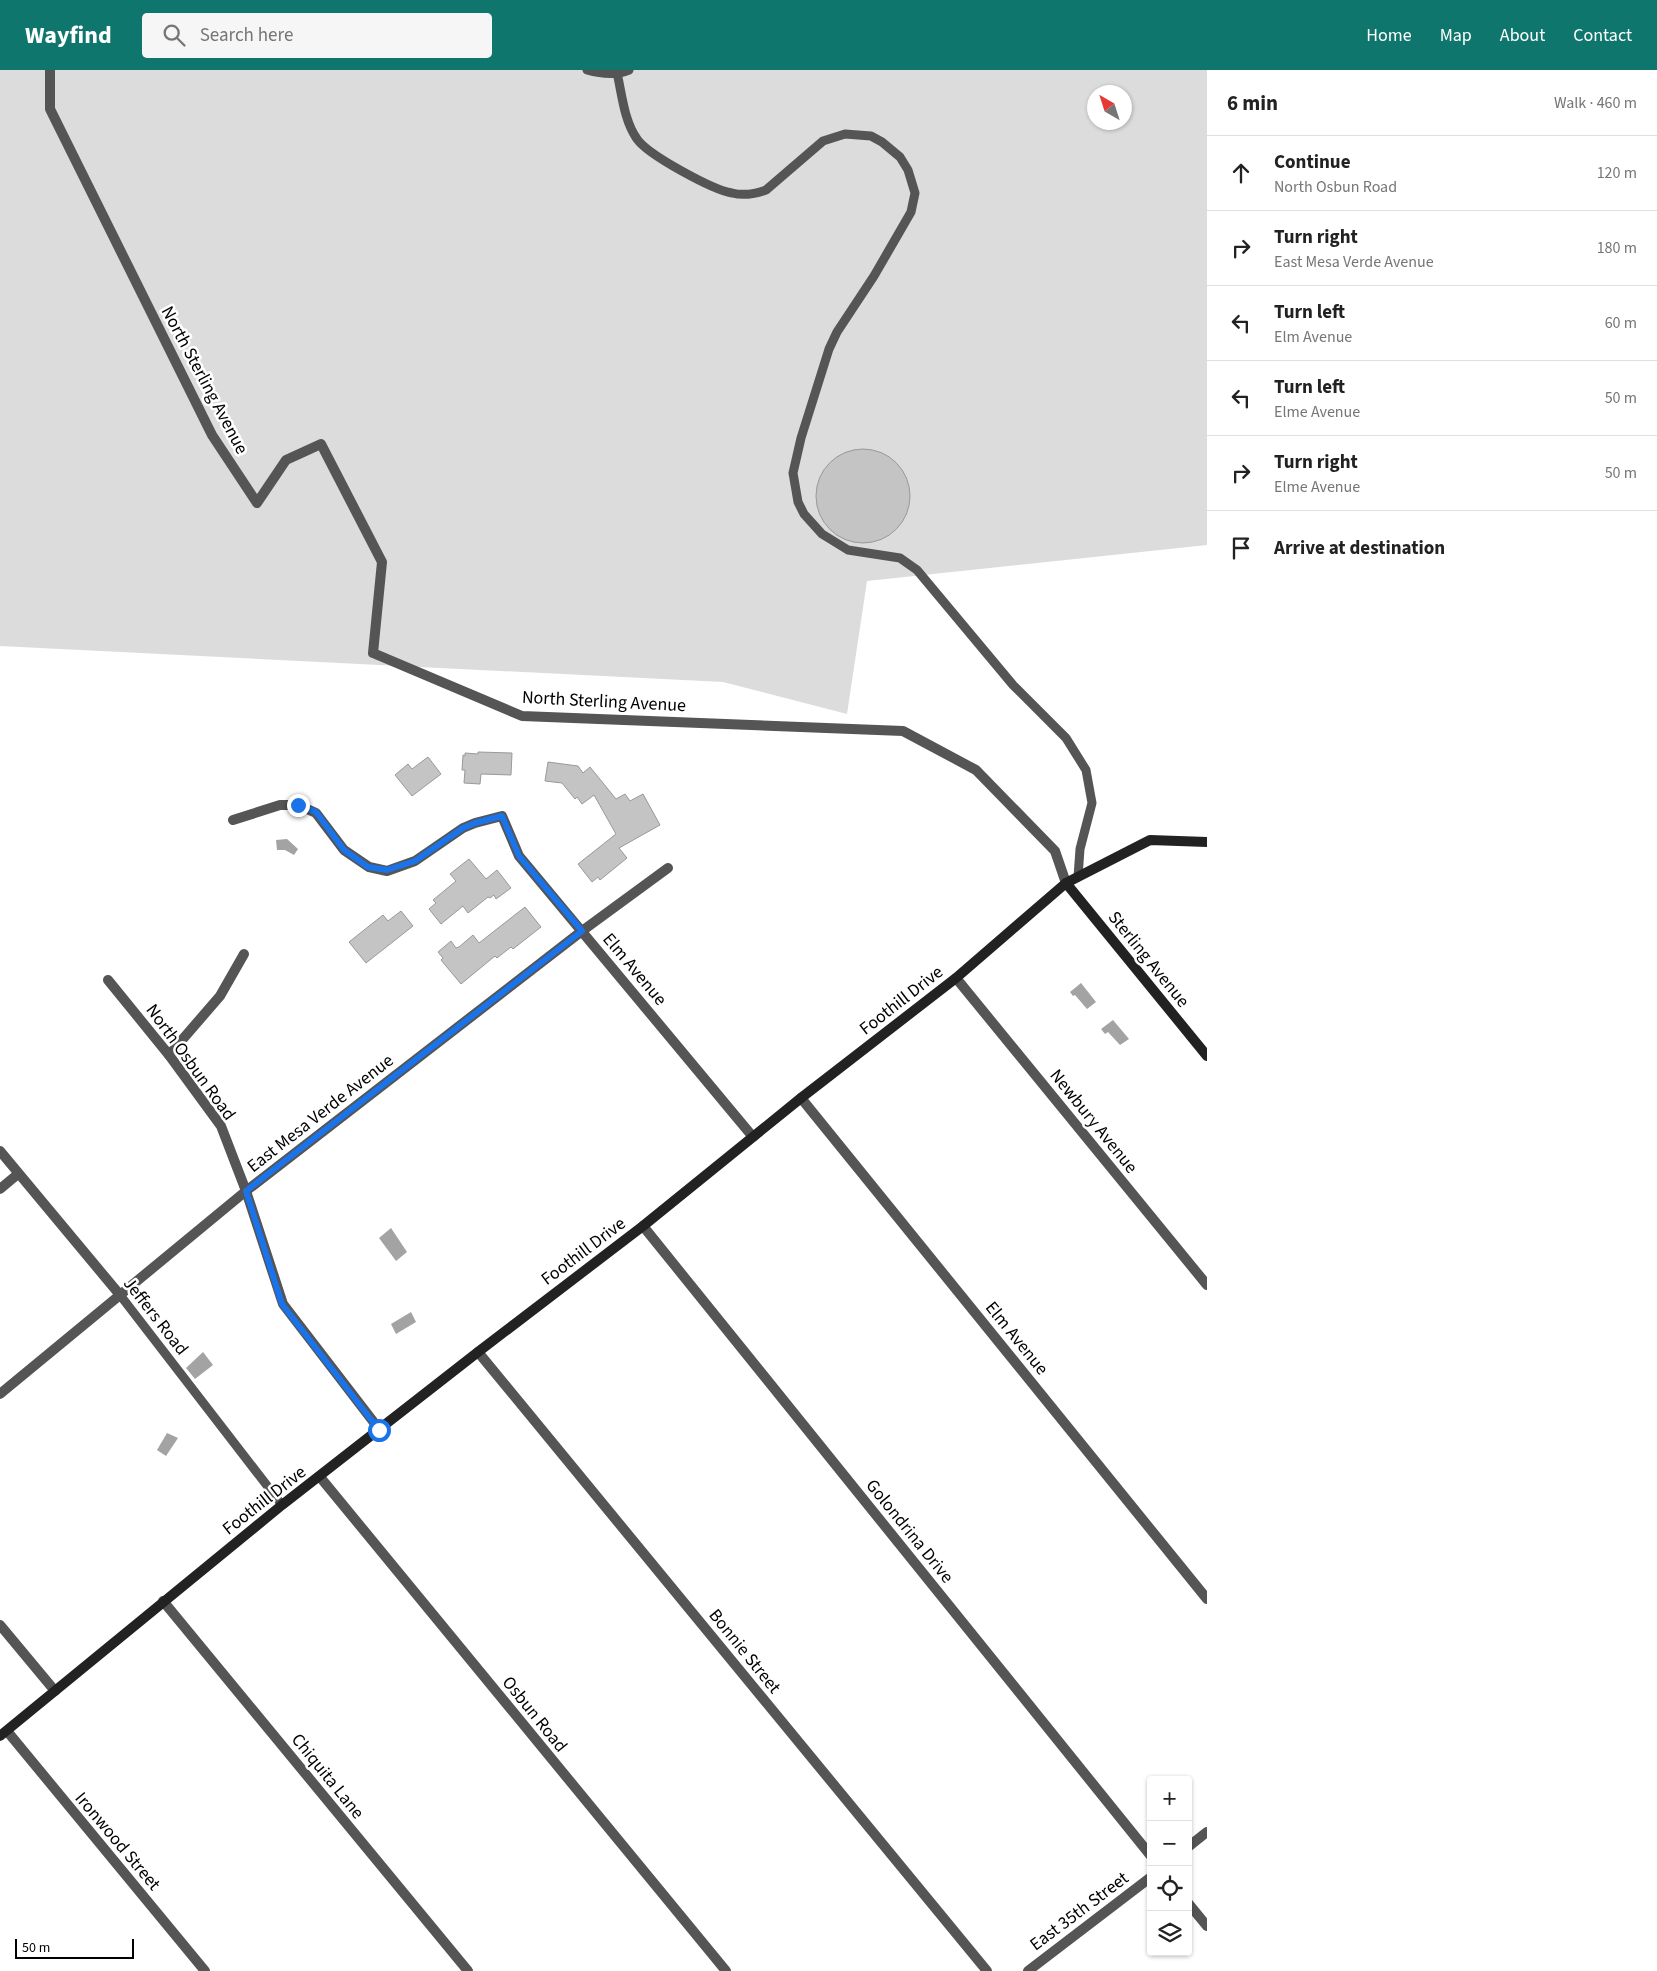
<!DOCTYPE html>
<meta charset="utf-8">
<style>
:root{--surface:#fff;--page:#f6f6f6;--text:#222;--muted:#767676;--line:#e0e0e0;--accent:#0f766e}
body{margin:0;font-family:"Source Sans 3",sans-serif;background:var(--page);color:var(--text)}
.controls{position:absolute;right:15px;bottom:15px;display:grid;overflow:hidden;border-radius:5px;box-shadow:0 1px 4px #0004}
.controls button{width:45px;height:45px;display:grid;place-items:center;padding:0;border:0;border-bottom:1px solid var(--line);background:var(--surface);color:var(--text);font:25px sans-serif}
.compass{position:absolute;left:1087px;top:15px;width:45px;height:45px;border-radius:50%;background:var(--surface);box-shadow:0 1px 4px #0004;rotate:321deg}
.scale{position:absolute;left:15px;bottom:12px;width:119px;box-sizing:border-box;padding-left:5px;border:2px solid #000;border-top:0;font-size:14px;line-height:18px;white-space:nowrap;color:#000;-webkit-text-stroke:4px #fff;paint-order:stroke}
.stop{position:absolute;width:15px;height:15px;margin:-11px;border:4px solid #1a73e8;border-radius:50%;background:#fff}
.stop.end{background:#1a73e8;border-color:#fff;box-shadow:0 1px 5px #0008}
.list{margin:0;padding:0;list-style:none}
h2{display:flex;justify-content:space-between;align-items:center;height:65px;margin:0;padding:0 20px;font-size:21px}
h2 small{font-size:16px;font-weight:400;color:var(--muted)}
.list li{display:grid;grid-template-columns:32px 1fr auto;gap:15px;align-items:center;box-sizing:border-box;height:75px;padding:0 20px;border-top:1px solid var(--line)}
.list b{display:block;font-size:19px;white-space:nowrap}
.list p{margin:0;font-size:16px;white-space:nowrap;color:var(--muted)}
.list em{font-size:16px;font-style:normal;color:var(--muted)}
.icon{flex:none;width:28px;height:28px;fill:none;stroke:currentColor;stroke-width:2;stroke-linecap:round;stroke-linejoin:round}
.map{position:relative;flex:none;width:1207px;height:1901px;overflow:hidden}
header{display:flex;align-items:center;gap:30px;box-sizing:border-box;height:70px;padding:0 25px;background:var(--accent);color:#fff}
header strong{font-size:24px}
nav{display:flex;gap:28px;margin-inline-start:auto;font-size:18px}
.search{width:350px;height:45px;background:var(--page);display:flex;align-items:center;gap:12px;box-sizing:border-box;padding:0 18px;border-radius:5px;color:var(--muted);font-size:19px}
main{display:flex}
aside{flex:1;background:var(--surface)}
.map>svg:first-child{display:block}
</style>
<header>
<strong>Wayfind</strong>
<div class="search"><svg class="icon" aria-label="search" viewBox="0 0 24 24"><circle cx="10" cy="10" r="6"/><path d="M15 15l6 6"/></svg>Search here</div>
<nav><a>Home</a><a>Map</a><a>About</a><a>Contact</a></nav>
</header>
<main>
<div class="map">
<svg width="1207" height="1901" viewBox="0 0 1207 1901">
<rect width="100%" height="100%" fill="#fff"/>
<!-- green -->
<path fill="#dcdcdc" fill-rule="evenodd" d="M0 0H1207V475L867 511 847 644 723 612 0 576ZM1094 22H1124V52H1094Z"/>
<!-- water -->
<g fill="#a3a3a3">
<path d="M287 769 298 779 294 785 285 780H277L276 770Z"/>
<path d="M1081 913 1096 932 1087 939 1075 925 1073 926 1070 922Z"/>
<path d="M1113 950 1129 969 1120 975 1108 962 1105 964 1101 959Z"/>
<path d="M391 1158 407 1182 396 1191 379 1168Z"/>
<path d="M411 1242 416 1252 396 1264 391 1254Z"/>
<path d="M203 1282 213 1295 195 1309 186 1298Z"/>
<path d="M167 1363 178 1368 166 1386 157 1380Z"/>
</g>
<!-- building -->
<g fill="#c4c4c4" stroke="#999">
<circle cx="863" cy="426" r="47"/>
<path d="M478 682 512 683 511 705 481 704 480 714 464 713 465 700H462L463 685 465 686V683L478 684Z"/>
<path d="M428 687 441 704 412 726 395 705 408 694 412 699Z"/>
<path d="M548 692 578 696 583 703 590 697 616 729 625 724 630 731 643 724 660 755 619 778 627 788 600 810 598 807 592 812 578 794 616 764 594 725 582 734 577 727 575 729 562 713 545 711Z"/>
<path d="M469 789 486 809 497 800 511 818 496 829 494 825 490 828 488 827 468 843 463 836 441 854 429 839 436 833 433 830 456 811 450 804Z"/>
<path d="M525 837 541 857 513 879 511 877 497 888 495 886 461 914 441 890 443 888 438 882 451 871 456 878 459 877 473 865 479 873Z"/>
<path d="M401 841 413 856 366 893 349 872 383 845 388 851Z"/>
</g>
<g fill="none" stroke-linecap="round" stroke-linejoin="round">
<!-- lane -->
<g stroke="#555" stroke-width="9">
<path d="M587 0C601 4 615 6 629 0"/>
<path d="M617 3C622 24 624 51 637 69 648 85 713 120 732 123 744 126 755 124 766 120L823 71 845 64 871 66 882 72 900 87 908 100 915 123 911 142 874 206 837 262 829 279 801 368 793 403 798 432 804 444 822 464 848 480 900 488 917 500 1013 615 1066 668 1086 700 1092 733 1080 779 1078 807"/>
<path d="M120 1225 282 1435"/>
</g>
<!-- street -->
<g stroke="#555" stroke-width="10">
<path d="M50 0V39L212 365 257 433 286 390 321 374 382 492 373 583 522 646 903 661 976 700 1055 781 1066 813"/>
<path d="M233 750 280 735H298L316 743 344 780 369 797 387 801 415 791 463 758 475 753 502 746 519 786 753 1067"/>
<path d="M956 908 1207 1215"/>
<path d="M108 910 169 985 221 1056 246 1121 283 1234 379 1359"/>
<path d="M169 985 220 926 244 884"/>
<path d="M801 1028 1207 1529"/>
<path d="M0 1081 120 1225"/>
<path d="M0 1119 18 1104"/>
<path d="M643 1156 1151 1786"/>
<path d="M478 1282 987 1901"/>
<path d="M0 1324 246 1121 582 861 668 798"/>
<path d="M320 1407 726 1901"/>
<path d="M163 1531 468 1901"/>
<path d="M0 1555 55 1621"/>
<path d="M7 1661 205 1901"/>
<path d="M1188 1777 1207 1762"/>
<path d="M1188 1833 1207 1856"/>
<path d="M1028 1901 1151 1807"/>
</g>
<!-- secondary -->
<g stroke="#222" stroke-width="10">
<path d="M1066 813 1207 986"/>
<path d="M0 1666 282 1435 478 1282 643 1156 801 1028 956 908 1066 813 1150 770 1207 772"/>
</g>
</g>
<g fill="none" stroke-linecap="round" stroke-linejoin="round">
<!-- route -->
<path stroke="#1a73e8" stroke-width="6" d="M298 735 316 742 344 780 368 797 387 800 415 791 463 758 475 753 502 746 519 786 582 861 246 1121 282 1234 379 1360"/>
</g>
<g text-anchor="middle" stroke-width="5" stroke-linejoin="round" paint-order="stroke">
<!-- street labels -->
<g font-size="18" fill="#000" stroke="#fff">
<text transform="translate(205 310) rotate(62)" y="6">North Sterling Avenue</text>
<text transform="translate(604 631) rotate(3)" y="6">North Sterling Avenue</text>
<text transform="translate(1149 889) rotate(51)" y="6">Sterling Avenue</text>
<text transform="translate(635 899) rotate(50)" y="6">Elm Avenue</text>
<text transform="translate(901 930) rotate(-38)" y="6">Foothill Drive</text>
<text transform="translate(191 992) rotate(54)" y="6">North Osbun Road</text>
<text transform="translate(320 1043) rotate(-38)" y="6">East Mesa Verde Avenue</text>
<text transform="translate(1094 1051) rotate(51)" y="6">Newbury Avenue</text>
<text transform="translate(583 1181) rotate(-37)" y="6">Foothill Drive</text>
<text transform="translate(156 1246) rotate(52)" y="6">Jeffers Road</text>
<text transform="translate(1017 1268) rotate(51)" y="6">Elm Avenue</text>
<text transform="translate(264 1430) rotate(-38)" y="6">Foothill Drive</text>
<text transform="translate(910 1461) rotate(51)" y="6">Golondrina Drive</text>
<text transform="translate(745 1581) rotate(51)" y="6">Bonnie Street</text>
<text transform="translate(535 1644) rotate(51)" y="6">Osbun Road</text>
<text transform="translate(328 1706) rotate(51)" y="6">Chiquita Lane</text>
<text transform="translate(118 1771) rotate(50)" y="6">Ironwood Street</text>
<text transform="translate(1079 1841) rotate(-37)" y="6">East 35th Street</text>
</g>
</g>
</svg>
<div class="controls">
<button>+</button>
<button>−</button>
<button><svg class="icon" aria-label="locate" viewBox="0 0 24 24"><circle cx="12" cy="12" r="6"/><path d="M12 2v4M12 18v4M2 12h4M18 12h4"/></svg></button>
<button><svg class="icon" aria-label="layers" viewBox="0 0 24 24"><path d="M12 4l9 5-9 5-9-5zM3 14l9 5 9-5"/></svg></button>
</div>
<svg class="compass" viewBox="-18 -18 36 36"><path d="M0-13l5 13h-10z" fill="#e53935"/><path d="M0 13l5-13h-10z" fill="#767676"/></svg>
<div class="scale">50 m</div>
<div class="stop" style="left:379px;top:1360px"></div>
<div class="stop end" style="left:298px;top:735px"></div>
</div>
<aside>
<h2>6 min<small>Walk · 460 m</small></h2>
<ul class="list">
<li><svg class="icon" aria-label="ahead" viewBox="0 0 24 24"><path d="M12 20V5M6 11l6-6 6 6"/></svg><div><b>Continue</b><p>North Osbun Road</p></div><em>120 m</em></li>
<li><svg class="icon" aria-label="right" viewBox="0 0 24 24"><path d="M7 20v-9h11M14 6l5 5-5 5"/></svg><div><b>Turn right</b><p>East Mesa Verde Avenue</p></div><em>180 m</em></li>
<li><svg class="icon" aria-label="left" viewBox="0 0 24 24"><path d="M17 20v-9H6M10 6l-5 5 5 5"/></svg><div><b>Turn left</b><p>Elm Avenue</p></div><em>60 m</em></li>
<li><svg class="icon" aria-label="left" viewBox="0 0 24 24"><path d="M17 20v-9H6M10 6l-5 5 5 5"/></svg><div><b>Turn left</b><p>Elme Avenue</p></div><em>50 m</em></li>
<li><svg class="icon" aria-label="right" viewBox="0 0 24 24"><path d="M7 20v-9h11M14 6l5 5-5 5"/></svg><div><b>Turn right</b><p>Elme Avenue</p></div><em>50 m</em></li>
<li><svg class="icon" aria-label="arrive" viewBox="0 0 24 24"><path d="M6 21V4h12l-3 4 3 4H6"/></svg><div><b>Arrive at destination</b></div></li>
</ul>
</aside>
</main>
